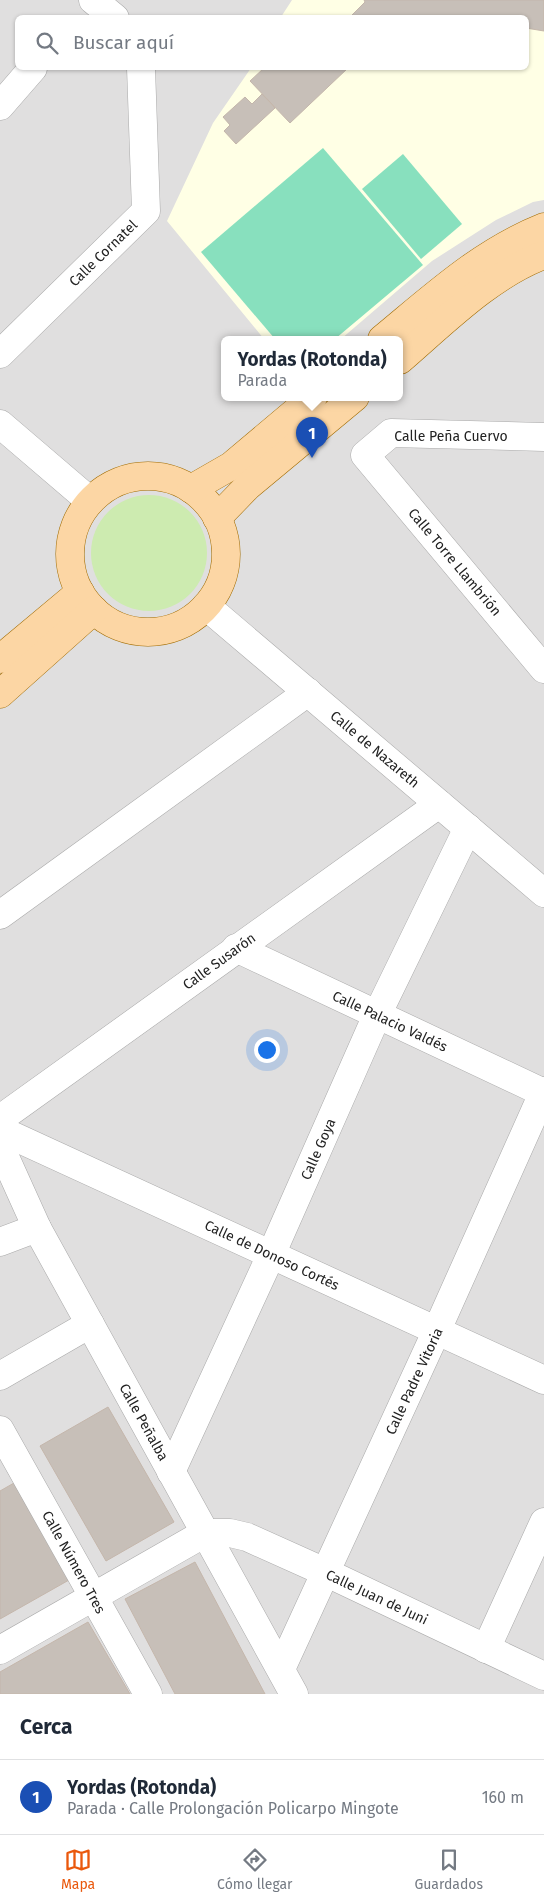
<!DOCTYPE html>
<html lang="es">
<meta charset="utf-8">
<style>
:root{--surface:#fff;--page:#f2f2f3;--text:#1f2937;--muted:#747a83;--line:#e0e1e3;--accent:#ea580c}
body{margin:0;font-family:"Fira Sans",sans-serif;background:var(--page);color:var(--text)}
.you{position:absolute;left:266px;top:1049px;width:18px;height:18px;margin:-12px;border:4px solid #fff;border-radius:50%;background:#1a73e8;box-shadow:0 0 0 8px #1a73e833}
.badge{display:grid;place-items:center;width:32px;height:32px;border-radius:50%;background:var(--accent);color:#fff;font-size:16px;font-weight:700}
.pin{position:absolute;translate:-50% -41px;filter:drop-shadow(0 1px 2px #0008)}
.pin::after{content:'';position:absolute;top:26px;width:18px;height:15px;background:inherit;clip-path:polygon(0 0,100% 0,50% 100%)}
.popup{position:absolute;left:221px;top:336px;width:182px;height:65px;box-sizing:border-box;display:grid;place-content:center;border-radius:8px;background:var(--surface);filter:drop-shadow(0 1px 4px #0005);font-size:16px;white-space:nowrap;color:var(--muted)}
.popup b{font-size:19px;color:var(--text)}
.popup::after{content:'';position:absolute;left:50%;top:100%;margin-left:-10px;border:10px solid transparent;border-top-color:var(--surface)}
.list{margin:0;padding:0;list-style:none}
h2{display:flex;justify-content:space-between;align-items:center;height:65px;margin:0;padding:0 20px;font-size:21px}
h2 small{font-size:16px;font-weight:400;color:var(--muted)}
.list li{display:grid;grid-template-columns:32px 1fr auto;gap:15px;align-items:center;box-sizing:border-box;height:75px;padding:0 20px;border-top:1px solid var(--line)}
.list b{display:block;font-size:19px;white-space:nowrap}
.list p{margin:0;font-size:16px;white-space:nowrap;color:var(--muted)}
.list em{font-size:16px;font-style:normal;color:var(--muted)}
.icon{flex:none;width:28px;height:28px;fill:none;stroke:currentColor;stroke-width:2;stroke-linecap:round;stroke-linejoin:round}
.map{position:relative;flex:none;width:544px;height:1694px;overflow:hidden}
.search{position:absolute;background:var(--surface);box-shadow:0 1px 4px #0004;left:15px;right:15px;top:15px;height:55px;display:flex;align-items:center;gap:12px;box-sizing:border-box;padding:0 18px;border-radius:8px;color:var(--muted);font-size:19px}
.sheet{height:140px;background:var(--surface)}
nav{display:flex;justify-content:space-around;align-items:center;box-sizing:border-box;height:70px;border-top:1px solid var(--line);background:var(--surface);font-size:14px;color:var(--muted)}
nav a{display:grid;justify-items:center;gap:2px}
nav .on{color:var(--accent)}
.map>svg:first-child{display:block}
</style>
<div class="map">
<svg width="544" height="1694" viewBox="0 0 544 1694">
<rect width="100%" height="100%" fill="#f2efe9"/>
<!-- residential -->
<path fill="#e0dfdf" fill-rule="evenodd" d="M0 0H544V1694H0ZM18 18H526V68H18ZM224 339H400V397H224Z"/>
<!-- education -->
<path fill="#ffffe5" d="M292 0H544V200L533 202 496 220 432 261 341 339H264L167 221 213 123 251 68H526V18L281 17Z"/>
<!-- grass -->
<circle fill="#cdebb0" cx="149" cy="553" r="58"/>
<!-- pitch -->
<g fill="#88e0be">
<path d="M323 148 423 265 335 339H275L201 252Z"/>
<path d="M403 154 462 224 421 259 362 189Z"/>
</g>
<!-- building -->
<g fill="#c7bfb8" stroke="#c4b6ab">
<path d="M364 0H544V31L526 28V18H349L365 2Z"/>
<path d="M264 68H348L290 123 250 81Z"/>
<path d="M262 94 275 108 236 144 224 131 230 125 223 117 245 97 252 104Z"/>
<path d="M108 1407 174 1522 106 1561 40 1446Z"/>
<path d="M14 1483 69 1580 0 1619V1491Z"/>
<path d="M195 1562 265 1694H175L125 1599Z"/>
<path d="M88 1622 130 1694H0V1672Z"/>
</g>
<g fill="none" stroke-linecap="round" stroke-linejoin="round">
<defs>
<g id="minor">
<path d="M93 0 115 18"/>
<path d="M0 106 33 68"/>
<path d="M0 354 146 211 141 68"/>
<path d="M0 424 90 501"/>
<path d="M544 437 391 433 365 455 544 669"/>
<path d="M206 606 544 893"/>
<path d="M0 915 308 692"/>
<path d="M236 948 544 1093"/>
<path d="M0 1119 439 804"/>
<path d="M0 1130 544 1380"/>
<path d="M0 1146 37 1228 294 1694"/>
<path d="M0 1242 37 1228"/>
<path d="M0 1376 90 1324"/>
<path d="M0 1430 148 1694"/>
<path d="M171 1472 271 1255 377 1015 468 828"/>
<path d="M486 1649 544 1522"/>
<path d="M0 1650 205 1533H230L247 1537 325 1572 544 1676"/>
<path d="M281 1669 437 1330 544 1091"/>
</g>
<g id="major">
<path d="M382 339C433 297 481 252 544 227"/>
<path d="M400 360C443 323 490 275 544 255"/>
<circle cx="148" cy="554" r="78"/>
<path d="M191 489 231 466 313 397"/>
<path d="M217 518 248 486 355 397"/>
<path d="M0 659 80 592"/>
<path d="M0 694 94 610"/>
</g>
</defs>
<!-- minor casing -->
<use href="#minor" stroke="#a9a9a9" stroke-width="29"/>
<!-- major casing -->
<use href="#major" stroke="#a06b00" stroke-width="29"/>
<!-- minor -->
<use href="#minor" stroke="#fff" stroke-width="28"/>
<!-- major -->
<use href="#major" stroke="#fcd6a4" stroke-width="28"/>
</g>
<g text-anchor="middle" stroke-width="4.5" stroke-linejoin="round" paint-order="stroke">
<!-- street labels -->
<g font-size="14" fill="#222" stroke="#fff">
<text transform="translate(103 253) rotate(-44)" y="5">Calle Cornatel</text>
<text x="451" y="441">Calle Peña Cuervo</text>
<text transform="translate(455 562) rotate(50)" y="5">Calle Torre Llambrión</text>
<text transform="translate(375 749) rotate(40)" y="5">Calle de Nazareth</text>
<text transform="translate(219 961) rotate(-36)" y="5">Calle Susarón</text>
<text transform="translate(390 1021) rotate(25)" y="5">Calle Palacio Valdés</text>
<text transform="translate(318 1149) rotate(-66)" y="5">Calle Goya</text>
<text transform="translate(272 1255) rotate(25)" y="5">Calle de Donoso Cortés</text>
<text transform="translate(414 1381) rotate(-65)" y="5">Calle Padre Vitoria</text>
<text transform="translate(144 1422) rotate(61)" y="5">Calle Peñalba</text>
<text transform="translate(74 1562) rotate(61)" y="5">Calle Número Tres</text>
<text transform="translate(377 1597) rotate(25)" y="5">Calle Juan de Juni</text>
</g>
</g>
</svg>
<div class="you"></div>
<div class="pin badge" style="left:312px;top:458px;background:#1a4fb4">1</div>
<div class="popup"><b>Yordas (Rotonda)</b>Parada</div>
<div class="search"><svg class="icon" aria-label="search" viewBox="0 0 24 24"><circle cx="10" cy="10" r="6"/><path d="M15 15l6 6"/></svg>Buscar aquí</div>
</div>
<section class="sheet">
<h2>Cerca<small></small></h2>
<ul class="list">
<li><span class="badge" style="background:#1a4fb4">1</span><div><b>Yordas (Rotonda)</b><p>Parada · Calle Prolongación Policarpo Mingote</p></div><em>160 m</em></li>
</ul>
</section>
<nav>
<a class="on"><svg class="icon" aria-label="map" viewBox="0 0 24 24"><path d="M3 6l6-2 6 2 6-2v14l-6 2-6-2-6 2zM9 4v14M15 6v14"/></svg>Mapa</a>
<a><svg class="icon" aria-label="directions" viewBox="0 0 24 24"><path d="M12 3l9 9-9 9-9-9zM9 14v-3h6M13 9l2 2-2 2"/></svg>Cómo llegar</a>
<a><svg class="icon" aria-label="saved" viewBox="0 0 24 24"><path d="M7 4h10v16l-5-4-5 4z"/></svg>Guardados</a>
</nav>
